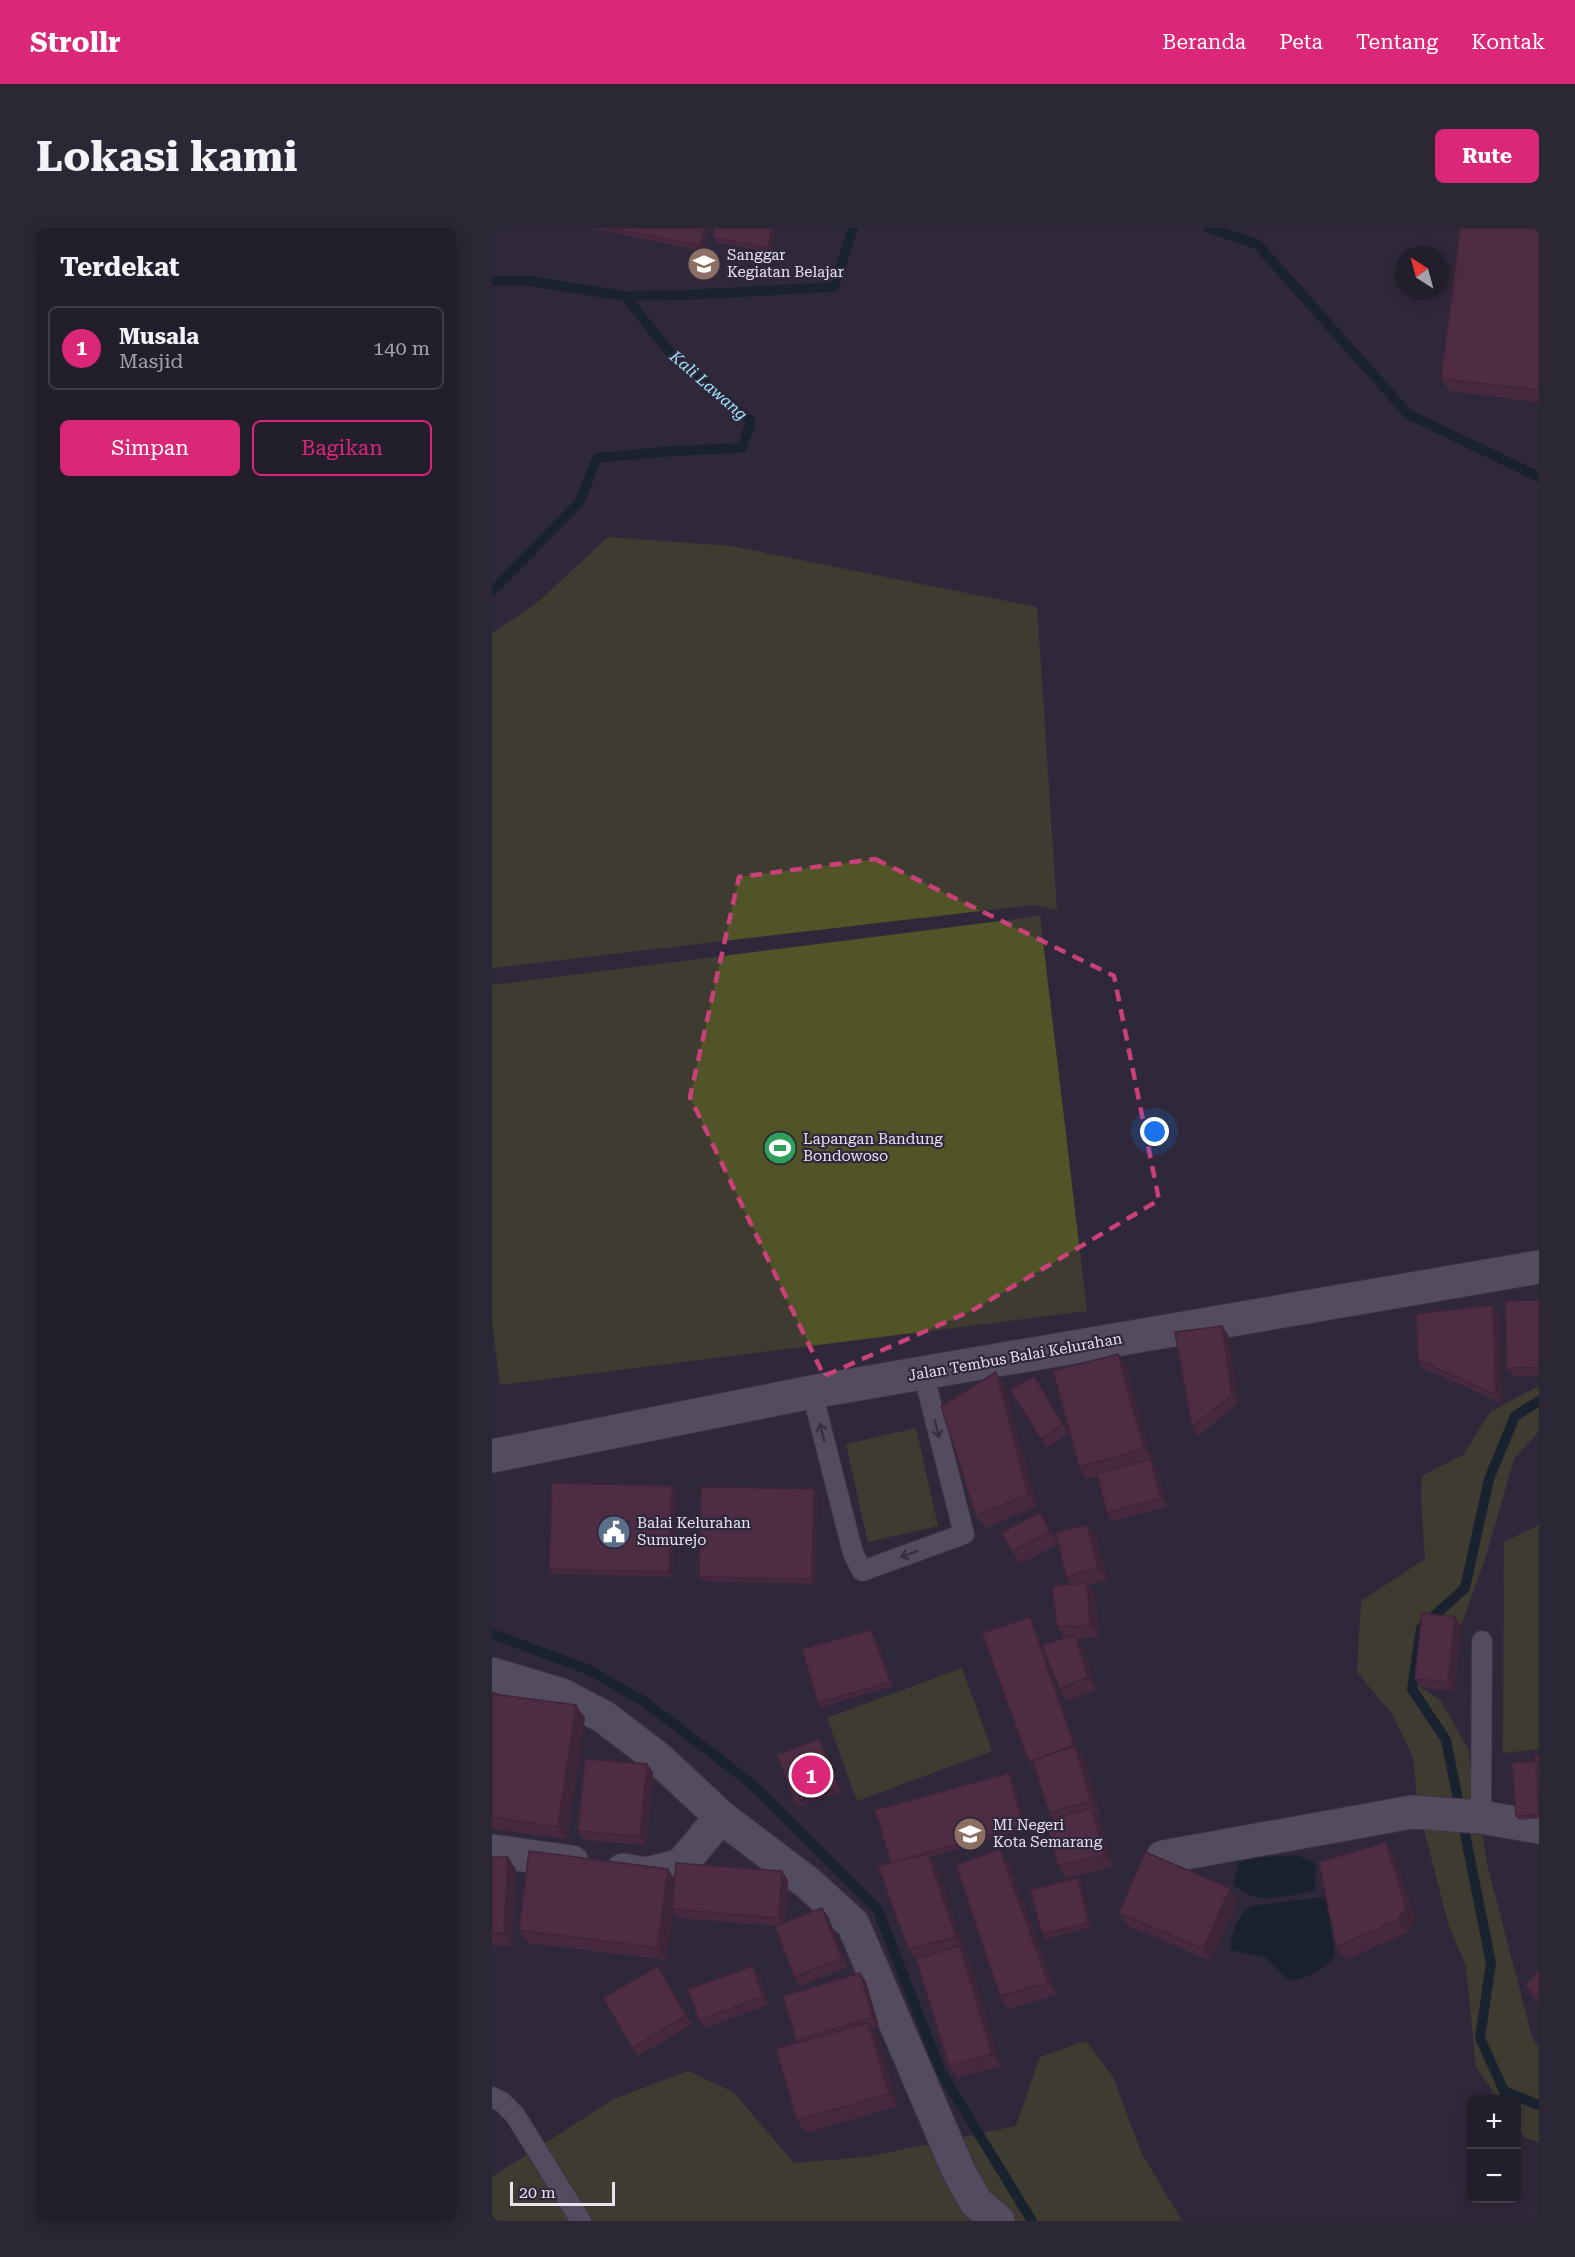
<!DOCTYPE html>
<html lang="id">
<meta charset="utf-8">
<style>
:root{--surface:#231e2c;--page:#2b2734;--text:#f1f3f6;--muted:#a3a2a9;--line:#403c48;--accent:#db2777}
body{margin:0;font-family:"Roboto Serif",serif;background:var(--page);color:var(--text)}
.controls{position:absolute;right:18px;bottom:18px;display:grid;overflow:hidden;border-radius:9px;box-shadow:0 3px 15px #0003}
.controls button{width:54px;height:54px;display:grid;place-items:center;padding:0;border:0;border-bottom:2px solid var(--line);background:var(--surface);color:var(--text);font:30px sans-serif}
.compass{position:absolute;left:903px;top:18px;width:54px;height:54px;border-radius:50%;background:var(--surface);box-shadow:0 3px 15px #0003;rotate:324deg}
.scale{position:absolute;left:18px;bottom:15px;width:105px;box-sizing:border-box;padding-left:6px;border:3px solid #e7e3ee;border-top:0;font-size:16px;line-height:21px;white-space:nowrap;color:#e7e3ee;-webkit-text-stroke:4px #2f283a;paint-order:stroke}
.you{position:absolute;left:663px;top:904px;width:21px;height:21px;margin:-15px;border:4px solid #fff;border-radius:50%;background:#1a73e8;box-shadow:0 0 0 9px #1a73e833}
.badge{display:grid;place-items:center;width:39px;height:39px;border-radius:50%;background:var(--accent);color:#fff;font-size:20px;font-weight:700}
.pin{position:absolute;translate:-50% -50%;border:3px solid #fff;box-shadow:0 2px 6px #0006}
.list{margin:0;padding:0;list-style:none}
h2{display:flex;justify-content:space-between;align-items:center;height:78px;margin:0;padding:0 24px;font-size:26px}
h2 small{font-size:20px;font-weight:400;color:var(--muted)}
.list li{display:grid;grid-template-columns:39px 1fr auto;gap:18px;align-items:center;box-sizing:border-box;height:84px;margin:0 12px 12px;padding:0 12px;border:2px solid var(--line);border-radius:9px}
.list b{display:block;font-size:22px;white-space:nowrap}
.list p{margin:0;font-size:20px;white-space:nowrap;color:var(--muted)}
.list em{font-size:20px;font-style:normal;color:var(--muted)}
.actions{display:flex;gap:12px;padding:18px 24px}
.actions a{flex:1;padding:14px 0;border:2px solid var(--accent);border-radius:9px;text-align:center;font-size:21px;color:var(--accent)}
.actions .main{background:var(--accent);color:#fff}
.map{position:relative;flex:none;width:1047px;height:1993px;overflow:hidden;border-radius:9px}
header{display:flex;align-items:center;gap:36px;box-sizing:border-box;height:84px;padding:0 30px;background:var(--accent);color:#fff}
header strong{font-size:28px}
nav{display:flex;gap:33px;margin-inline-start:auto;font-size:21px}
.intro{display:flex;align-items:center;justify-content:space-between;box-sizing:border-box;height:144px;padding:0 36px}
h1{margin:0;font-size:42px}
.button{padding:15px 27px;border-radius:9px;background:var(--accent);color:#fff;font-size:21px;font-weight:700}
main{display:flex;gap:36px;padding:0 36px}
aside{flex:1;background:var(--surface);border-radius:9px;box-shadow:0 3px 15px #0003}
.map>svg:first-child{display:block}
</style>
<header>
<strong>Strollr</strong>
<nav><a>Beranda</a><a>Peta</a><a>Tentang</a><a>Kontak</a></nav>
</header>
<div class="intro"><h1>Lokasi kami</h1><a class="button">Rute</a></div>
<main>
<aside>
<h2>Terdekat<small></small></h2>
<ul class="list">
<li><span class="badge">1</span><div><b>Musala</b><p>Masjid</p></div><em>140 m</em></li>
</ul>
<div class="actions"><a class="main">Simpan</a><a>Bagikan</a></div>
</aside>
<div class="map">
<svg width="1047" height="1993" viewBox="0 0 1047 1993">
<rect width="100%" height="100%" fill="#2f283a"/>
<!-- green -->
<g fill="#515427">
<path d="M116 309 239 318 545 379 565 682 541 677 0 740V406L47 373Z"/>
<path d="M548 688 595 1083 8 1157 0 1093V757Z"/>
<path d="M1047 1158V1203L1022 1231 994 1328 969 1398 936 1394 929 1460 948 1472 976 1520 995 1636 1040 1809 1047 1821V1914L1033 1910 1025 1898 1024 1872 1006 1871 984 1839 974 1738 957 1698 933 1606 925 1568 921 1529 900 1486 865 1444 869 1373 933 1331 929 1269 930 1248 971 1227 999 1183Z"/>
<path d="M424 1200 446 1298 376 1314 354 1216Z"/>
<path d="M1047 1297V1521L1011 1525 1012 1314Z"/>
<path d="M470 1440 500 1523 365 1573 335 1490Z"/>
<path d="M594 1813 621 1849 649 1924 690 1993H0V1949L122 1871 196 1843 241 1864 302 1935 375 1929 524 1898 548 1829Z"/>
</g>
<!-- water -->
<g fill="#001b24">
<path d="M803 1627 821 1633 824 1638 823 1662 818 1664C789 1668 765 1679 741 1656L748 1631Z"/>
<path d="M830 1669 836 1673 843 1728C835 1739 811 1753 797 1753L774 1730 739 1722C738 1706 746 1687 759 1678Z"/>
</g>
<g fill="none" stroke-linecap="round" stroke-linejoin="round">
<!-- stream -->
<g stroke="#001b24" stroke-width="10">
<path d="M716 0 765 16 916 186 1047 249"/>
<path d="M0 53H37L133 68 179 126 259 193 250 220 182 223 105 230 87 275 0 363"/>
<path d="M133 68 193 67 342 59 361 0"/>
<path d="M1047 1173 1023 1188 997 1251 973 1360 929 1400 920 1461 954 1512 999 1735 988 1810 1012 1863 1047 1877"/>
<path d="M0 1406 95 1441 153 1474 261 1557 386 1682 449 1844 540 1993"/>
</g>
<defs>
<g id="service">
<path d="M320 1164 361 1325 370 1343 472 1306 431 1144"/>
<path d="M989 1589 990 1413"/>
<path d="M0 1869 10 1874 23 1887 89 1993"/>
</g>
<g id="minor">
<path d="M0 1228 320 1164 1047 1039"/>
<path d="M0 1446 70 1467 112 1489 167 1531 229 1589 316 1655 361 1696 467 1944 484 1974 506 1993"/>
<path d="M0 1623 80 1634"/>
<path d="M671 1629 920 1584 989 1589 1047 1599"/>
<path d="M131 1642 155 1646 189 1637 229 1589"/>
</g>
</defs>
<!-- service casing -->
<use href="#service" stroke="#494351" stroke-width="22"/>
<!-- minor casing -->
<use href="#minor" stroke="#494351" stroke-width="35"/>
<!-- service -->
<use href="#service" stroke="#7f788d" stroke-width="20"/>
<!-- minor -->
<use href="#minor" stroke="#7f788d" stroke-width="33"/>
</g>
<!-- wall -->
<g fill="#622a45">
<path d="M98 0H216L211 23Z"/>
<path d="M222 0H284L279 25 224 14 221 10Z"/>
<path d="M1047 0V174L958 163 949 151Z"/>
<path d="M1047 1072V1147L1021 1148 1015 1140Z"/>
<path d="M1007 1085 1010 1175 932 1141 926 1132Z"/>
<path d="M736 1106 746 1175 706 1208 700 1199Z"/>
<path d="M634 1138 660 1233H659L664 1240 675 1279 621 1293 615 1285 605 1248 595 1251 587 1239Z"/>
<path d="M542 1148 577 1205 555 1220 549 1211Z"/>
<path d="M512 1157 545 1278 493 1300 484 1288Z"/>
<path d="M322 1261 325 1265 323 1356 210 1353 207 1349Z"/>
<path d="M183 1262 180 1349 60 1346 57 1341Z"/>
<path d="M556 1297 566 1316 528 1336 520 1323Z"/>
<path d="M595 1297 604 1309 615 1351 596 1357 603 1367 607 1409 585 1411 591 1419 604 1462 575 1473 567 1461 572 1410 565 1399 579 1356 574 1349Z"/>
<path d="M538 1389 541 1394 584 1519 592 1530 608 1586 604 1587 608 1592 621 1639 574 1650 566 1638 561 1591 557 1585 542 1537 540 1538 537 1534Z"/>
<path d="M963 1389 969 1398 962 1463 929 1460 923 1451Z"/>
<path d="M382 1406 401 1458 329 1479 326 1475Z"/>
<path d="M0 1466 84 1477 93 1490 75 1611 0 1601Z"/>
<path d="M327 1511 330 1515 350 1563 306 1579 303 1575Z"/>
<path d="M1047 1527V1590L1027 1592 1024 1588 1044 1533Z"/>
<path d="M155 1536 161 1544 154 1617 92 1612 86 1603Z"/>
<path d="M517 1545 520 1550 534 1601 438 1629 445 1638 472 1721H471L477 1730 508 1838 466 1850 457 1838 425 1733 416 1721 399 1635Z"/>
<path d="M508 1621 517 1634 565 1767 516 1781 508 1768Z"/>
<path d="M902 1627 923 1691 915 1705 853 1732 844 1719Z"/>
<path d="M0 1629H16L24 1642 20 1718 0 1717Z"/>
<path d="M182 1650 296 1652 293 1694 336 1688 356 1739 308 1758 302 1749 284 1698 186 1690 181 1683 174 1732 36 1715 27 1702Z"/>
<path d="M589 1655 599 1699 553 1711 550 1706Z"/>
<path d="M746 1672 719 1733 636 1698 627 1685Z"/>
<path d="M1047 1742V1775L1041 1770 1033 1757Z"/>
<path d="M368 1745 374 1754 387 1798 380 1800 385 1807 406 1878 314 1905 305 1892 306 1815 304 1812Z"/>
<path d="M172 1747 200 1796 146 1828 140 1820Z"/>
<path d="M267 1747 277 1777 213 1800 207 1792Z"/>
</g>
<!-- shaded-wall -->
<g fill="#502238">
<path d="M212 0H216L211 23 208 18Z"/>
<path d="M280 0H284L279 25 276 20Z"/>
<path d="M1001 1077 1007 1085 1010 1175 1004 1167Z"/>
<path d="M730 1098 736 1106 746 1175 740 1167Z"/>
<path d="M626 1126 634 1138 660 1233 652 1221Z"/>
<path d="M504 1144 512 1157 545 1278 536 1266Z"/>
<path d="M542 1148 548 1156 577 1205 571 1197Z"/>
<path d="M658 1231 664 1240 675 1279 669 1270Z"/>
<path d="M180 1258 183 1262 180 1349 177 1344Z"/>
<path d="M322 1261 325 1265 323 1356 320 1351Z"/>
<path d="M548 1284 556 1297 566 1316 558 1304Z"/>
<path d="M595 1297 604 1309 615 1351 606 1339Z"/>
<path d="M595 1355 603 1367 607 1409 598 1397Z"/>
<path d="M538 1389 541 1394 584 1519 592 1530 608 1586 599 1573 584 1520 582 1517Z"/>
<path d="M963 1389 969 1398 962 1463 956 1454Z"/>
<path d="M379 1402 382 1406 401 1458 398 1454Z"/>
<path d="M583 1407 591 1419 604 1462 596 1449Z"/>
<path d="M84 1477 93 1490 75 1611 66 1599Z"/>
<path d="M327 1511 330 1515 350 1563 347 1559Z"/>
<path d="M1044 1533 1047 1544V1586Z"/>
<path d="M155 1536 161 1544 154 1617 148 1609Z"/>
<path d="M517 1545 520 1550 534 1601 531 1597Z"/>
<path d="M600 1580 608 1592 621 1639 612 1627Z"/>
<path d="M894 1614 902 1627 923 1691 915 1705 906 1692Z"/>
<path d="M508 1621 517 1634 565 1767 556 1755Z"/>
<path d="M436 1626 445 1638 472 1721 464 1709Z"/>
<path d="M16 1629 24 1642 20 1718 12 1706Z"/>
<path d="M176 1641 184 1653 174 1732 165 1720Z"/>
<path d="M290 1643 296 1652 293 1698 287 1690Z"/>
<path d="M586 1650 589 1655 599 1699 596 1695Z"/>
<path d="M738 1660 746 1672 719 1733 711 1721Z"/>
<path d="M330 1680 336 1688 356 1739 350 1731Z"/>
<path d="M468 1718 477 1730 508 1838 500 1826Z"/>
<path d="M166 1738 172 1747 200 1796 194 1788Z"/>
<path d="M261 1738 267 1747 277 1777 271 1769Z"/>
<path d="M368 1745 374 1754 387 1798 381 1789Z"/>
<path d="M376 1795 385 1807 406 1878 397 1866Z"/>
</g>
<!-- building -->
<g fill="#723150" stroke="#502238" stroke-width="1.5">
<path d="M117 0H212L208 18Z"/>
<path d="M222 0H280L276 20 221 10Z"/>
<path d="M968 0H1047V162L949 151Z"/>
<path d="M1047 1072V1139L1015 1140 1013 1073Z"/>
<path d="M1001 1077 1004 1167 926 1132 924 1086Z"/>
<path d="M730 1098 740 1167 700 1199 683 1104Z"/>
<path d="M626 1126 652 1221 587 1239 561 1143Z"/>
<path d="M504 1144 536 1266 484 1288 449 1178Z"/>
<path d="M542 1148 571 1197 549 1211 518 1162Z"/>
<path d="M658 1231 669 1270 615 1285 605 1246Z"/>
<path d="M60 1255 180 1258 177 1344 57 1341Z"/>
<path d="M209 1259 322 1261 320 1351 207 1349Z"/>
<path d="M548 1284 558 1304 520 1323 509 1305Z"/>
<path d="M595 1297 606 1339 574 1349 564 1304Z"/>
<path d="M595 1355 598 1397 565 1399 560 1358Z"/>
<path d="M930 1385 963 1389 956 1454 923 1451Z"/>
<path d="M538 1389 582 1517 537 1534 490 1405Z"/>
<path d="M379 1402 398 1454 326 1475 310 1421Z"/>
<path d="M583 1407 596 1449 567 1461 550 1417Z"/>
<path d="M0 1466 84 1477 66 1599 0 1589Z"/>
<path d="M327 1511 347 1559 303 1575 285 1527Z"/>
<path d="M583 1518 599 1573 557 1585 541 1533Z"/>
<path d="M1043 1527H1047V1565Z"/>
<path d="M93 1531 155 1536 148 1609 86 1603Z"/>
<path d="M1044 1533 1047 1586 1024 1588 1020 1535Z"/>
<path d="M517 1545 531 1597 417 1630 399 1635 383 1582Z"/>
<path d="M600 1580 612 1627 566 1638 554 1593Z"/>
<path d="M894 1614 914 1679 906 1692 844 1719 827 1634Z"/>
<path d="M508 1621 556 1755 508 1768 464 1637Z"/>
<path d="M37 1623 176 1641 165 1720 27 1702Z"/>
<path d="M653 1624 738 1660 711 1721 627 1685Z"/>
<path d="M436 1626 464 1709 416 1721 386 1638Z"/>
<path d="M0 1629H16L12 1706 0 1705Z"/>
<path d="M184 1635 290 1643 287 1690 180 1681Z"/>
<path d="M586 1650 596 1695 550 1706 538 1662Z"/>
<path d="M330 1680 350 1731 302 1749 283 1698Z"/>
<path d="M468 1718 500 1826 457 1838 424 1731Z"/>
<path d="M166 1738 194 1788 140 1820 111 1770Z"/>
<path d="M261 1738 271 1769 207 1792 196 1761Z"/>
<path d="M1047 1742V1770L1033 1757Z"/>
<path d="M368 1745 381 1789 304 1812 291 1768Z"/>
<path d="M376 1795 397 1866 305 1892 284 1821Z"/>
</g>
<!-- one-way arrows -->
<defs><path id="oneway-shaft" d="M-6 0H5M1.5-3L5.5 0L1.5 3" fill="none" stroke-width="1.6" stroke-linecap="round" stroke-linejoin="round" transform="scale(1.5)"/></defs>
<g stroke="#3f384b">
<use href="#oneway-shaft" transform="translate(445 1201) rotate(76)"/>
<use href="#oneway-shaft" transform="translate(330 1204) rotate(-104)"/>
<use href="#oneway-shaft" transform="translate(417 1326) rotate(160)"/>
</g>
<!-- marked area -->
<path d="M0 0H1047V1993H0ZM383 631 622 748 667 972 481 1082 332 1148 198 869 247 649Z" fill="#2f283a" fill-opacity=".55" fill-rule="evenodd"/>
<path fill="none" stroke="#c94178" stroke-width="4.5" stroke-dasharray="12 8" stroke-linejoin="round" d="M383 631 622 748 667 972 481 1082 332 1148 198 869 247 649Z"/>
<!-- icons -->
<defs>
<symbol id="school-disc" viewBox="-11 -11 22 22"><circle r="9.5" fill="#8d6e63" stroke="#2f283a"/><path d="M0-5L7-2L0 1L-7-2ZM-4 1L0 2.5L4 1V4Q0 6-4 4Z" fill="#fff"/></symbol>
<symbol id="stadium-disc" viewBox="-11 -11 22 22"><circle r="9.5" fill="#2e9e5b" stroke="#2f283a"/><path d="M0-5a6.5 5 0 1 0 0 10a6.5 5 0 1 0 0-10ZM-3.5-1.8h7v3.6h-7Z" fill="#fff"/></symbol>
<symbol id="civic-disc" viewBox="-11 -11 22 22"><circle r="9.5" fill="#5c6f8a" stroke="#2f283a"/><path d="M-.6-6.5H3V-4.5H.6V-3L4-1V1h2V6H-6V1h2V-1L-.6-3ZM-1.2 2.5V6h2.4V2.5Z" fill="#fff"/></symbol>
</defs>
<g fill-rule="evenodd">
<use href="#school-disc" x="193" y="17" width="38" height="38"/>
<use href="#stadium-disc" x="269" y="901" width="38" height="38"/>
<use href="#civic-disc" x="103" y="1285" width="38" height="38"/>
<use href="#school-disc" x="459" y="1587" width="38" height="38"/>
</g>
<g text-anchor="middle" stroke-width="4.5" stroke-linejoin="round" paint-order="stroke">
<!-- poi labels -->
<g font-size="15" fill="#e7e3ee" stroke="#2f283a" text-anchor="start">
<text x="235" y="32">Sanggar<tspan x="235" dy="17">Kegiatan Belajar</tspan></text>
<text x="311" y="916">Lapangan Bandung<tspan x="311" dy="17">Bondowoso</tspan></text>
<text x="145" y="1300">Balai Kelurahan<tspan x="145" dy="17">Sumurejo</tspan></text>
<text x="501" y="1602">MI Negeri<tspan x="501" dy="17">Kota Semarang</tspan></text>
</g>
<!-- street labels -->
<g font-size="15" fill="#e7e3ee" stroke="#2f283a">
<text transform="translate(523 1129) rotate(-10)" y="5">Jalan Tembus Balai Kelurahan</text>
</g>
<!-- water labels -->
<g font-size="16" font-style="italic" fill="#a0e6fe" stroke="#2f283a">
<text transform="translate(217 157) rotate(41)" y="6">Kali Lawang</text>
</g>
</g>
</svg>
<div class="controls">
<button>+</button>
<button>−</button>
</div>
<svg class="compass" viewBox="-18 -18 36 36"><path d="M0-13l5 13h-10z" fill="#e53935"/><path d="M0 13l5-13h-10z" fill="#a3a2a9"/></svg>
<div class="scale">20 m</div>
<div class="you"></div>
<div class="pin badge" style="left:319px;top:1547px">1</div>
</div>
</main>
